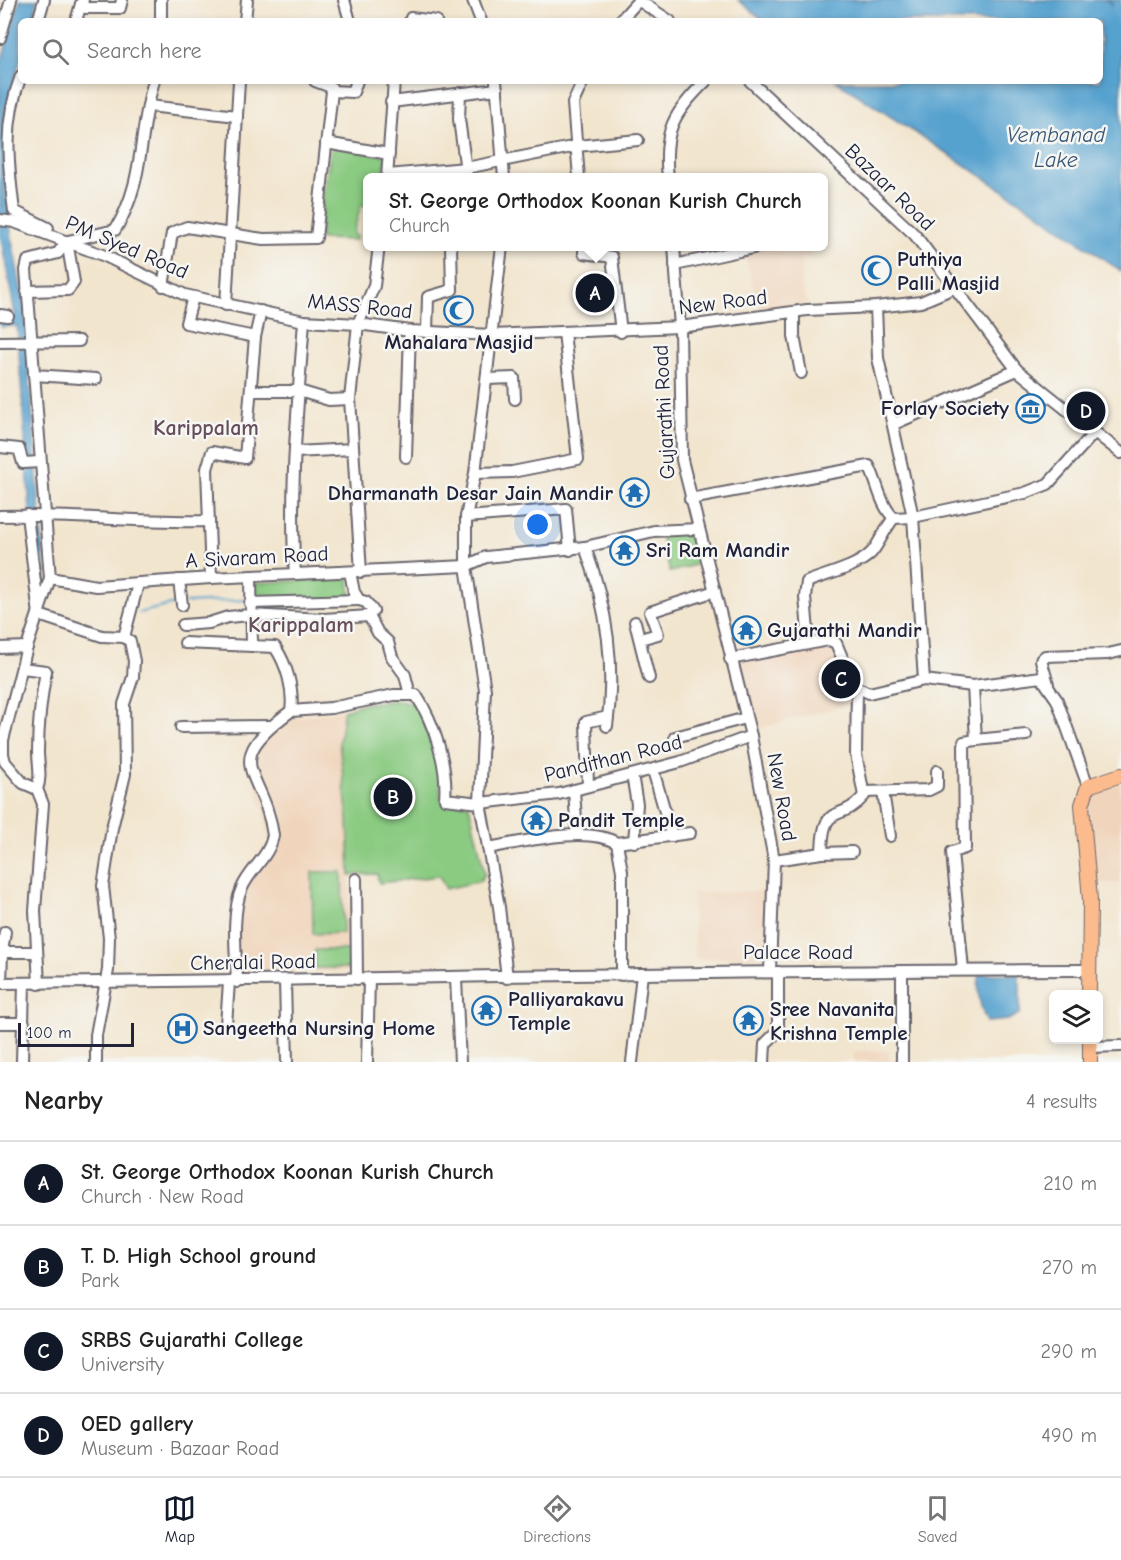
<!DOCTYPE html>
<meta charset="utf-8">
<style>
:root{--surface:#fff;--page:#f2f2f2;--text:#222;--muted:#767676;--line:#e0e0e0;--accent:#111827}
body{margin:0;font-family:"Comic Neue",sans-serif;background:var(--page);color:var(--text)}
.controls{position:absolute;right:18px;bottom:18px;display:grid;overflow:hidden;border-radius:9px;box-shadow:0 3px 9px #0003}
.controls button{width:54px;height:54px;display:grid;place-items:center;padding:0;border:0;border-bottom:2px solid var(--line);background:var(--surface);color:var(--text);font:30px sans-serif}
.scale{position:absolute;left:18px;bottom:15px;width:116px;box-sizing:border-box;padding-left:6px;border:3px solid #22223b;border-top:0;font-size:16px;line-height:21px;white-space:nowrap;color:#22223b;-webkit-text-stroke:4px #f6f6f2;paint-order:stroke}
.you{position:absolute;left:538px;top:525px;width:21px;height:21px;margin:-15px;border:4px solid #fff;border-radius:50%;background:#1a73e8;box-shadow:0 0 0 9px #1a73e833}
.badge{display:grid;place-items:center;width:39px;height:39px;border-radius:50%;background:var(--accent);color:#fff;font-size:20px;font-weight:700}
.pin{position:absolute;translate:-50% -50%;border:3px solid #fff;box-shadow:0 2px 6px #0006}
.popup{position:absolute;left:363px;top:173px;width:465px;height:78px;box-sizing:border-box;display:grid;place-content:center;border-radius:9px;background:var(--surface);filter:drop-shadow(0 2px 4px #0005);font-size:20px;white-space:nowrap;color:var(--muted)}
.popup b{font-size:22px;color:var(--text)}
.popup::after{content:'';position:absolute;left:50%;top:100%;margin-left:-12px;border:12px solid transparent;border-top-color:var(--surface)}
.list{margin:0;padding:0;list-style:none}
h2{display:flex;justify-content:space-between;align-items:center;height:78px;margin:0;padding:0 24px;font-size:26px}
h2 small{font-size:20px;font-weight:400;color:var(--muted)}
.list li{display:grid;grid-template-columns:39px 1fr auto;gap:18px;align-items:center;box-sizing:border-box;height:84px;padding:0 24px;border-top:2px solid var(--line)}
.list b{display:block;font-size:22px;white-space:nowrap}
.list p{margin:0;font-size:20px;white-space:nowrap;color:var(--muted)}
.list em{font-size:20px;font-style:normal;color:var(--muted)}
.icon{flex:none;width:33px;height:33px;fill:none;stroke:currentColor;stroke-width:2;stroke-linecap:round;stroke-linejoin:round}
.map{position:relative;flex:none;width:1121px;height:1062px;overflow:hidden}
.search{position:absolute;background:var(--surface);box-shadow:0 3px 9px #0003;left:18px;right:18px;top:18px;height:66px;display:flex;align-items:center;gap:15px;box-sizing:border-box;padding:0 21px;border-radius:9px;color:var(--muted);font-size:22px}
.sheet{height:414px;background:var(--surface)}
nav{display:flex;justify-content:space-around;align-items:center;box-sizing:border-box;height:84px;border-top:2px solid var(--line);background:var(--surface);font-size:16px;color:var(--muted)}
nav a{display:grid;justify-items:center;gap:3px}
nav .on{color:var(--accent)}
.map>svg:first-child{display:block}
</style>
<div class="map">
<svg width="1121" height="1062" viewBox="0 0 1121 1062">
<rect width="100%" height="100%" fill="#f6f6f2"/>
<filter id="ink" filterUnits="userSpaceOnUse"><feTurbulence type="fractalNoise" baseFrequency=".0167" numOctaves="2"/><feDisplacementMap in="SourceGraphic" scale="12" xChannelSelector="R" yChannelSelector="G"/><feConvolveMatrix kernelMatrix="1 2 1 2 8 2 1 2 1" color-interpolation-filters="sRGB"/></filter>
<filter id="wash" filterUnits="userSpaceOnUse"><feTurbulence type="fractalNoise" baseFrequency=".008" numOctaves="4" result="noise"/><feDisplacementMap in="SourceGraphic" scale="24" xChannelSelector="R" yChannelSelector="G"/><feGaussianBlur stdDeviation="1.35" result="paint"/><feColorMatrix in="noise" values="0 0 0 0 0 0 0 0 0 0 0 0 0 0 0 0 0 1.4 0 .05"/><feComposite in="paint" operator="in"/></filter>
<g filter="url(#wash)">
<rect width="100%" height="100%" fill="#f2e5ce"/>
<!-- built -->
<g fill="#f0d5bc">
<path d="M765 247H809L810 255 801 259V286L808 304 761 312 744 253Z"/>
<path d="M832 645 851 697 838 707 753 730 735 663Z"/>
<path d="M344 710 339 742 348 819 352 971 238 972 239 899 272 848 253 771 256 749 293 718Z"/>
<path d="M1121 783V883H1091L1088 807 1094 792 1102 787Z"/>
<path d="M767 891 769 957 695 959 692 893Z"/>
<path d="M854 1051H888L890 1062H854Z"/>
</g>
<!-- green -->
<g fill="#8aca81" stroke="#56765e" stroke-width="1.5">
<path d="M332 146 386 156 384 177 367 178V206L361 205 353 235 357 236 356 240 320 239 323 193Z"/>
<path d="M682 531 695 535 705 562 670 572 661 536Z"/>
<path d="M349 578 351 602 256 609 254 583Z"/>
<path d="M399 700 416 704 438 760 441 800 469 805 485 874 480 881 446 889 439 876 379 883 377 874 350 875 348 819 339 742 344 710 362 704Z"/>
<path d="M312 872H342L343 933 313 934Z"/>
<rect x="315" y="950" width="36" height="18"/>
</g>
<!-- water -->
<g fill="#57a2cf" stroke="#3c6285" stroke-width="1.5">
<path d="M20 0H37L33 21H21V58L7 104 5 185 12 241 24 303 45 580 41 588 36 583 33 553 17 326 0 327V317H11L15 314 0 234V65Z"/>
<path d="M738 0H1121V271L1035 211 836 81H1100V21H764Z"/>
<path d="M980 974H1018L1020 985V1013L1008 1020 987 1022C980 1008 976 989 980 974Z"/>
</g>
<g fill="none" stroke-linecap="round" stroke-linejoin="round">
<!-- stream -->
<g stroke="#57a2cf" stroke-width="2">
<path d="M185 603 245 600"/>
<path d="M138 613 179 603"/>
</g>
<!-- ferry -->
<path stroke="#375576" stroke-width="1.5" stroke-dasharray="8 6" stroke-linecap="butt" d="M1107 0 1121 12"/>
</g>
</g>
<g filter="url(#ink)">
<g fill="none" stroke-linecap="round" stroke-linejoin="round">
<defs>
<g id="minor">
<path d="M83 0 81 4 86 8H120L122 0"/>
<path d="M161 0V21"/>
<path d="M344 0 350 21"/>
<path d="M473 0 481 21"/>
<path d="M638 0 670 21"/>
<path d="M38 21 44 0"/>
<path d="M76 21 81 4"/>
<path d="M245 21 247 0"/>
<path d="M410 21 411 18 436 21"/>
<path d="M620 21 638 1"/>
<path d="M0 38 11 0"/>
<path d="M21 76C3 122 8 164 14 211L48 228"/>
<path d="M315 81 331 87 332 91"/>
<path d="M496 81 504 178"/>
<path d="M750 81 915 235 1017 370 1121 453"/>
<path d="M460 93 459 119 467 178"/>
<path d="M391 102 497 89"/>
<path d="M149 106 237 116"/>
<path d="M326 143 389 154"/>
<path d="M388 175 466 168 577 146 638 140"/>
<path d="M387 178 394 81"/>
<path d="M579 178 573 103 583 81"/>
<path d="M668 178C663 131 673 113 706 81"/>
<path d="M0 220 14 222 105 256 185 295 304 321 358 324 410 331 492 335 680 327 807 310 876 307 921 302 956 287"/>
<path d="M68 241 115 230C145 183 138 133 154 81"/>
<path d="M502 246 475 473 466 517V566L485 690 480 803 499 907 507 978"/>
<path d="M584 246V253L612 257 621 332"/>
<path d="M674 246 680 327 682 460 751 736 774 860 770 971"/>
<path d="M675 265 762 246"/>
<path d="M163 286 172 233 187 227 263 239 316 238 332 91 353 92 357 81"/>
<path d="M27 291 68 290 74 282 67 241"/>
<path d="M193 297 186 323 255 337"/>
<path d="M226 305 239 81"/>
<path d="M876 307 878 358 913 517 924 680"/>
<path d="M794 312V336L801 373"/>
<path d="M0 315 8 316"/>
<path d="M427 332 428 297 452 290 451 246"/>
<path d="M0 342 79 341"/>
<path d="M34 375 96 379"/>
<path d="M487 379 514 378 515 399"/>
<path d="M251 391H299L329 400 350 399"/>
<path d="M894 424 1017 370"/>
<path d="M0 447 19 449 23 463 40 462"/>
<path d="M295 452 352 449"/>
<path d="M406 457 410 331"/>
<path d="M475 473 512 472 578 459 564 332"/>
<path d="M690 499 869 466C878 483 880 505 894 518L913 517 1025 493 1048 484 1094 433"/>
<path d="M27 515 39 615 102 636 124 637 130 641 134 661 133 677 124 704 125 774 112 828 103 886 109 938 108 970 96 1035V1062"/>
<path d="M0 516C69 514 139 523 209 521"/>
<path d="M466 517 566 509 570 550"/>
<path d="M585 547C607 606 616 664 607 726"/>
<path d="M350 572 354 592 359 600 366 602 373 611 369 616"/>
<path d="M361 572 350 399 358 324 374 286 379 246"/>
<path d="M295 574C289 490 298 405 304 321"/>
<path d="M251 576 252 646 275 647C287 665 294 690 291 711"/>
<path d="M50 578 96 586 211 578 466 566 486 557 585 547 654 531 698 529"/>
<path d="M211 578 207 469 212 452 245 458 255 337 261 311"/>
<path d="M179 580 182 605"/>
<path d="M250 603 359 600"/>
<path d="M635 622 649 678"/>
<path d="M183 625 209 623 228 617 250 615 324 619 369 616 378 633 388 642 392 657 405 675 410 695"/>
<path d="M124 637 138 584"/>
<path d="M640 639 658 634 650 612 715 591"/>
<path d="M185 643 252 646"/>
<path d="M809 643 805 597 807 582C826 574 856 568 871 553 878 546 885 528 894 518"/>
<path d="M0 648 27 647"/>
<path d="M730 659 829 640 836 643 854 686 869 693 924 680 973 686 1041 677 1057 700 1088 786"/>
<path d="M22 668 46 671C41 698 38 724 38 752 38 764 42 777 37 789"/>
<path d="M1048 684 1041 660 1045 656 1108 654 1121 651"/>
<path d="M291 711 331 708 394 695H416C434 722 448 766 445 799L480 803 559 794 680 762 751 736"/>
<path d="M181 727 271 726"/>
<path d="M675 737 746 718"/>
<path d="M976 740 1026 735"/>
<path d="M653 770 672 836"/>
<path d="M632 775 637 804 634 842"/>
<path d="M588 786 586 722 608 717"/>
<path d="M574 790 577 835"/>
<path d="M865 792 929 790 937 786V771"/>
<path d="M883 792 890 836"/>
<path d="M617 843 690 833"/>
<path d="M488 848C523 842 586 825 617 843L622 871V975"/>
<path d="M822 853 852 852"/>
<path d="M774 860 822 853C823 799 839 825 864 796L856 754 857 689"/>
<path d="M356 879 357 979"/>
<path d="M2 952 5 932"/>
<path d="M963 970 952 852 965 848 964 742 976 740 973 686"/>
<path d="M902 971V1062"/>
<path d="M456 979 460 1062"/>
<path d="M285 981 287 1062"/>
<path d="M237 982C236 955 231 912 242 888 250 869 270 856 273 835 264 769 217 765 291 711"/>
<path d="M0 983C363 980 726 970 1089 970"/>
<path d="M1 983 2 952H37"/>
<path d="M39 984 35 911 43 804 37 789 23 783 5 762 3 754V740L27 647 50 578 26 270 28 261 58 253 67 241"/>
<path d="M0 1023H24"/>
<path d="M226 1025 229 982"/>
<path d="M1090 1047 1121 1046"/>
<path d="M22 1062 24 983"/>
<path d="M367 1062 369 979"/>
<path d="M632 1062 642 974"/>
<path d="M764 1062 765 1044 778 1031V972"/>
</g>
<g id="major">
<path d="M1089 994 1090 900 1082 805 1088 786 1121 775"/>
<path d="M1090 1040V1062"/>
</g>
</defs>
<!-- minor casing -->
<use href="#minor" stroke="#6b666e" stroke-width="14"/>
<!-- major casing -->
<use href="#major" stroke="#6b666e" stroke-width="16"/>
<!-- minor -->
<use href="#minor" stroke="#fff" stroke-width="10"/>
<!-- major -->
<use href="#major" stroke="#fbbb8c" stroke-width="14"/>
</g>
</g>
<!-- icons -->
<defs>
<symbol id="mosque-ring" viewBox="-11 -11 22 22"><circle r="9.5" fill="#f6f6f2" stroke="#1f6fb2" stroke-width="1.5"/><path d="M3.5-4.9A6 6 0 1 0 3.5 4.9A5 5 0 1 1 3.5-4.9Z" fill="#1f6fb2"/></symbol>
<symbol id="museum-ring" viewBox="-11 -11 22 22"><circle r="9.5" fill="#f6f6f2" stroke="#1f6fb2" stroke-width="1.5"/><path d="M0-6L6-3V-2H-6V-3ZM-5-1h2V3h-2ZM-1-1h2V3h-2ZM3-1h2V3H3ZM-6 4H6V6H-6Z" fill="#1f6fb2"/></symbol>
<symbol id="temple-ring" viewBox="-11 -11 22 22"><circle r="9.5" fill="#f6f6f2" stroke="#1f6fb2" stroke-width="1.5"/><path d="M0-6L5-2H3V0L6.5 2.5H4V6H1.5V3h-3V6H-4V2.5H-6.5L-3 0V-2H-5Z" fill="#1f6fb2"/></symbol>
<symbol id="hospital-ring" viewBox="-11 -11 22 22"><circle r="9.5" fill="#f6f6f2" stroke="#1f6fb2" stroke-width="1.5"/><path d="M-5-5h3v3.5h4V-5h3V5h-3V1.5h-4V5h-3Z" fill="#1f6fb2"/></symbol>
</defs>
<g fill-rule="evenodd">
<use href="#mosque-ring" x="860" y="254" width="33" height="33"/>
<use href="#mosque-ring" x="442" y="294" width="33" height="33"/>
<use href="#museum-ring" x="1014" y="392" width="33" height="33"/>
<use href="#temple-ring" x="618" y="476" width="33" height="33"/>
<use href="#temple-ring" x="608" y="534" width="33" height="33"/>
<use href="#temple-ring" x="730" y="614" width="33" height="33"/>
<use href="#temple-ring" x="520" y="804" width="33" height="33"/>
<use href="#temple-ring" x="470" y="994" width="33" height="33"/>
<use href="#temple-ring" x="732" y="1004" width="33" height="33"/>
<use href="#hospital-ring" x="166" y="1012" width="33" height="33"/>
</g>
<g text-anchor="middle" stroke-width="5" stroke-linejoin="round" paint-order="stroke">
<!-- street labels -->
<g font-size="21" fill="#22223b" stroke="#f6f6f2">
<text transform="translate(890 187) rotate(44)" y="7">Bazaar Road</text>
<text transform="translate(127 247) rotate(23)" y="7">PM Syed Road</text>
<text transform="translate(723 302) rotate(-7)" y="7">New Road</text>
<text transform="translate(360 306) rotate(6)" y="7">MASS Road</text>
<text transform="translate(664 412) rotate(-93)" y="7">Gujarathi Road</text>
<text transform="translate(257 557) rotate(-3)" y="7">A Sivaram Road</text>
<text transform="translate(613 758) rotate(-14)" y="7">Pandithan Road</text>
<text transform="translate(782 797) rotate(80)" y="7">New Road</text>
<text x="798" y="959">Palace Road</text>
<text transform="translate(253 962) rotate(-1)" y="7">Cheralai Road</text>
</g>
<!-- poi labels -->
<g font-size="21" font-weight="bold" fill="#22223b" stroke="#f6f6f2" text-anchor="start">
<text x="897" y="266">Puthiya<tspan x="897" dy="24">Palli Masjid</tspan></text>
<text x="459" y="349" text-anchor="middle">Mahalara Masjid</text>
<text x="1009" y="415" text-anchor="end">Forlay Society</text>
<text x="613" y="500" text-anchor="end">Dharmanath Desar Jain Mandir</text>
<text x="646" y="557">Sri Ram Mandir</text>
<text x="767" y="637">Gujarathi Mandir</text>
<text x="558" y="827">Pandit Temple</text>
<text x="508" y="1006">Palliyarakavu<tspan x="508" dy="24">Temple</tspan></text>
<text x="770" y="1016">Sree Navanita<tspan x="770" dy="24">Krishna Temple</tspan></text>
<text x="203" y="1035">Sangeetha Nursing Home</text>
</g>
<!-- water labels -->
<g font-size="22" font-style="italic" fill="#375576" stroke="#f6f6f2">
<text x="1056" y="142">Vembanad<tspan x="1056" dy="25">Lake</tspan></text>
</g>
<!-- neighbourhood labels -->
<g font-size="22" font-weight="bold" fill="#664e5c" stroke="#f6f6f2">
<text x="206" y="435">Karippalam</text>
<text x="301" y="632">Karippalam</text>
</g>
</g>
</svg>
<div class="controls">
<button><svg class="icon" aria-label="layers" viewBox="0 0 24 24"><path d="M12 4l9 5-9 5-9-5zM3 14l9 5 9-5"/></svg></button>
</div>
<div class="scale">100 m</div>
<div class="you"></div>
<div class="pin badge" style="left:595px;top:293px">A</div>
<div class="popup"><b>St. George Orthodox Koonan Kurish Church</b>Church</div>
<div class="pin badge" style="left:393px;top:797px">B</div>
<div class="pin badge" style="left:841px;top:679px">C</div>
<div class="pin badge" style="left:1086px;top:411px">D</div>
<div class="search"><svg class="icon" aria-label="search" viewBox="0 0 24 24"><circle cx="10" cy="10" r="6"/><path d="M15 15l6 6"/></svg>Search here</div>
</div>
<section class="sheet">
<h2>Nearby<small>4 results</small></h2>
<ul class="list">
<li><span class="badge">A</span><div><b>St. George Orthodox Koonan Kurish Church</b><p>Church · New Road</p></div><em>210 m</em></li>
<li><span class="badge">B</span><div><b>T. D. High School ground</b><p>Park</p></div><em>270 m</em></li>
<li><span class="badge">C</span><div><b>SRBS Gujarathi College</b><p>University</p></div><em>290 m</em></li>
<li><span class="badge">D</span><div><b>OED gallery</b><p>Museum · Bazaar Road</p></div><em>490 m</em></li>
</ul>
</section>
<nav>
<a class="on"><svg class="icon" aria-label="map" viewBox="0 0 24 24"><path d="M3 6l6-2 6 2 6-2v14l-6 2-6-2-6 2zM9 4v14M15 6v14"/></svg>Map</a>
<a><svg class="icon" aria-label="directions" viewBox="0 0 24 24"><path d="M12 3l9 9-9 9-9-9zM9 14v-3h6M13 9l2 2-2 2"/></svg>Directions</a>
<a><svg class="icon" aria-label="saved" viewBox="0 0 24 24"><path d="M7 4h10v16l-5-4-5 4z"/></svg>Saved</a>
</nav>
